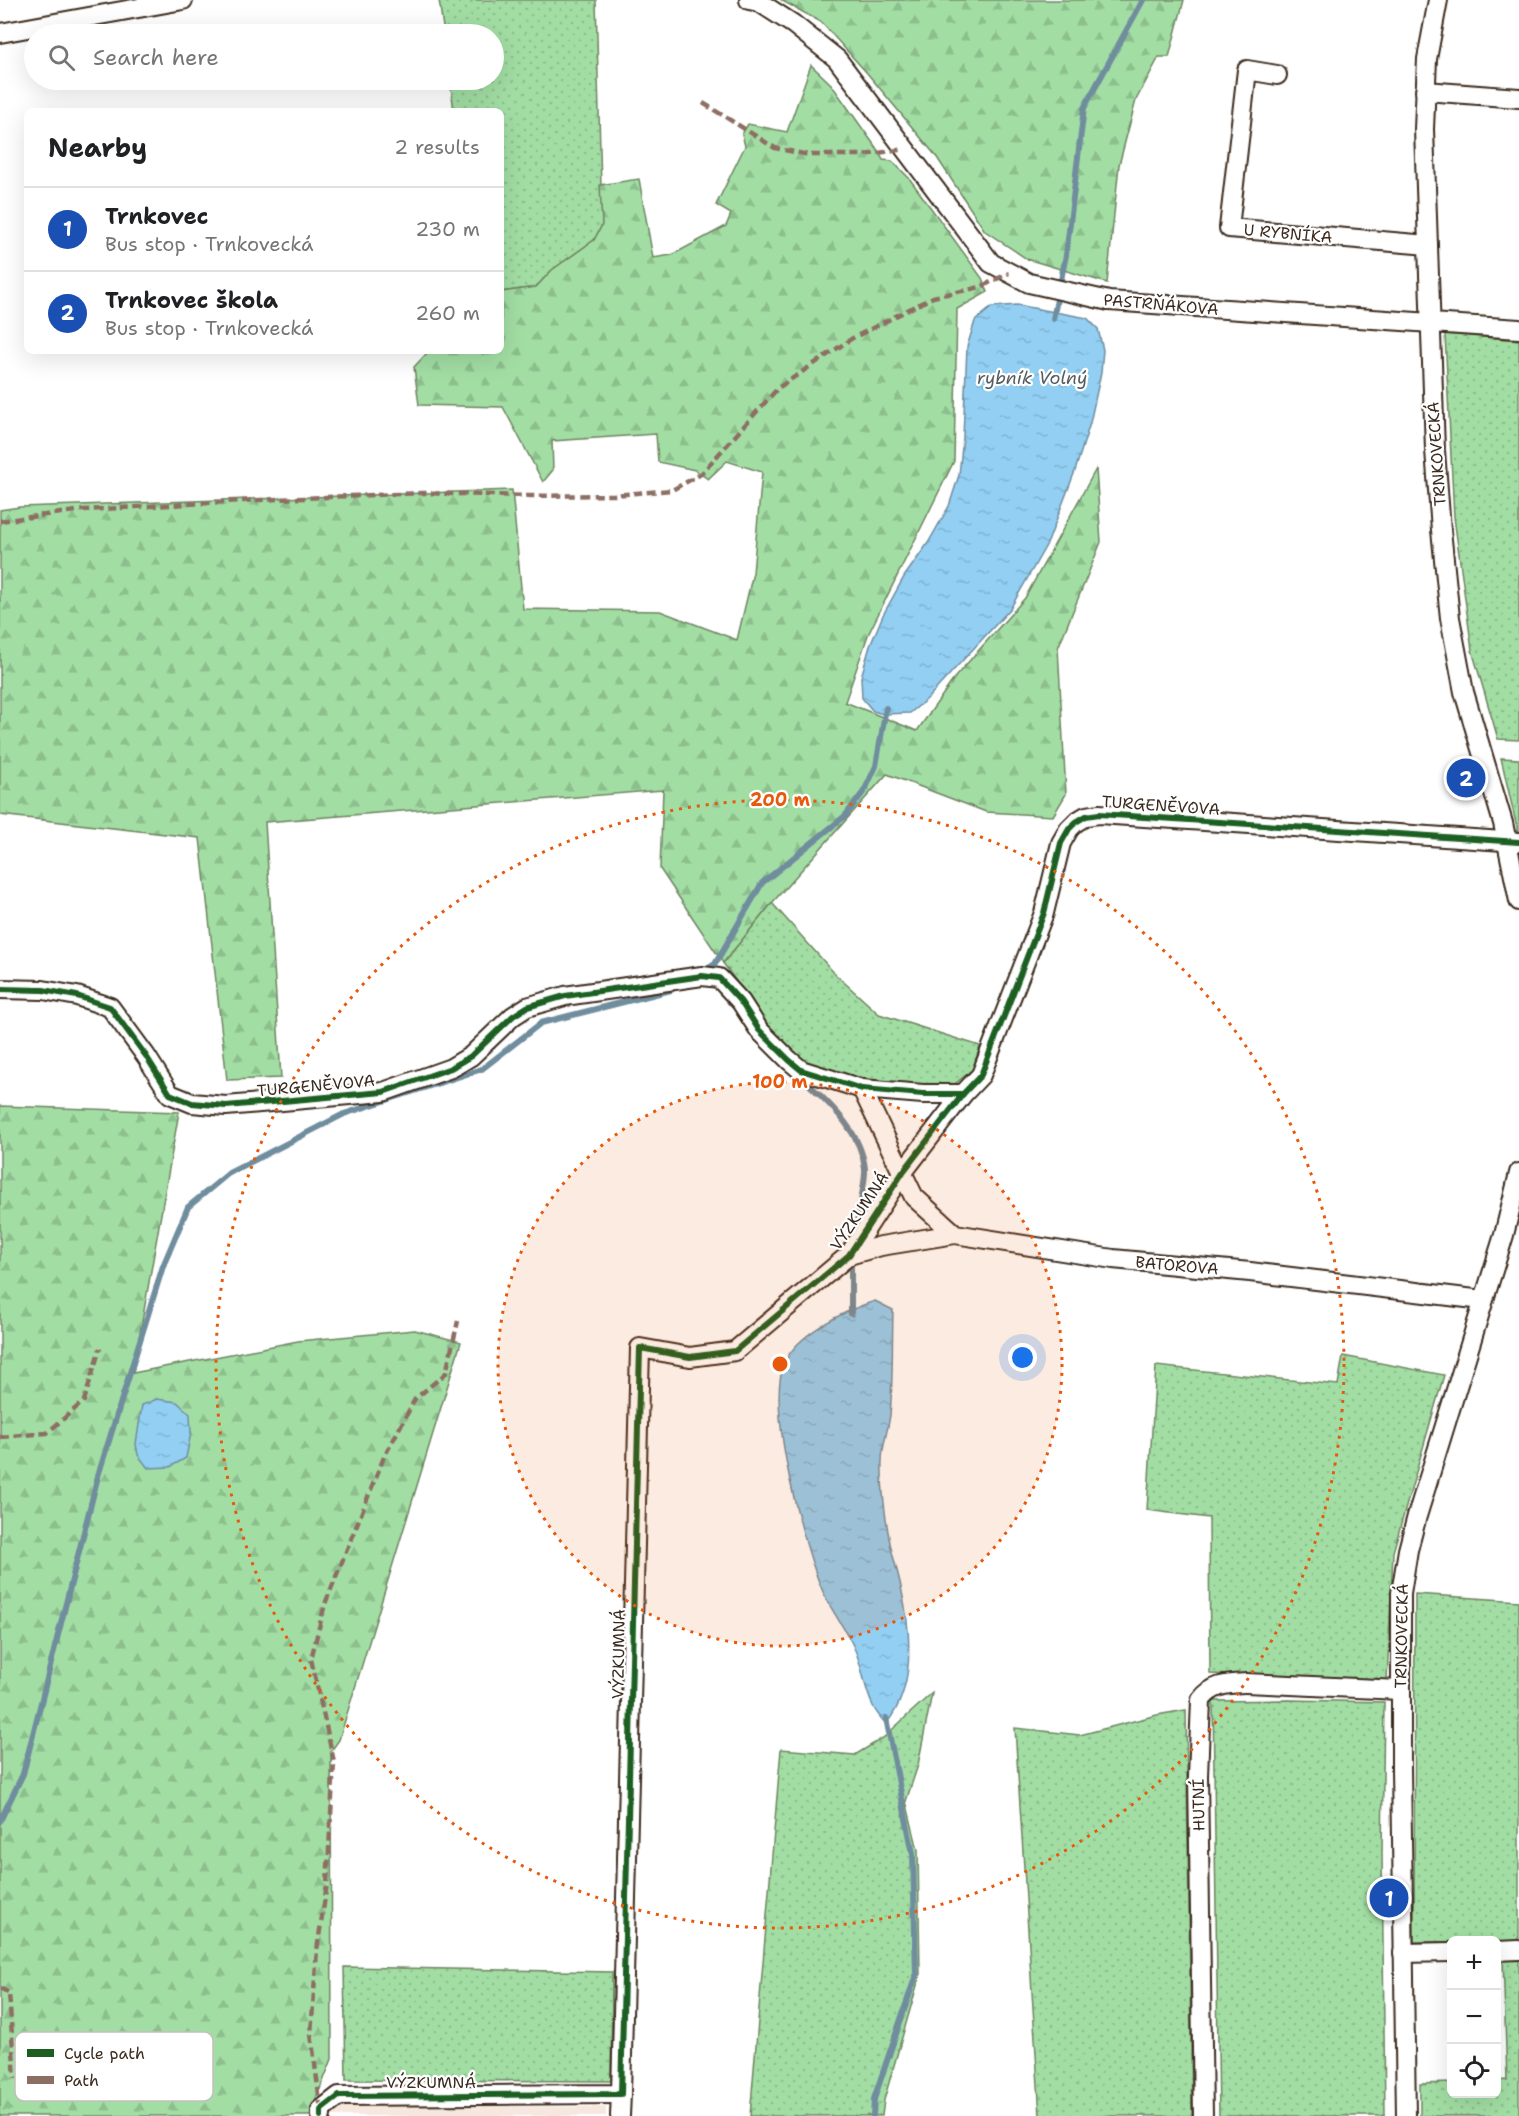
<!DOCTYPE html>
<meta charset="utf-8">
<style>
:root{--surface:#fff;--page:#f2f2f2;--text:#202124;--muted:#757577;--line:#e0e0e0;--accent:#1a73e8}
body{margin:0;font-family:"Shantell Sans",sans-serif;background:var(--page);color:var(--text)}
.controls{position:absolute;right:18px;bottom:18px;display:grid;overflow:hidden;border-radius:9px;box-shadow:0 6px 24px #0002}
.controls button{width:54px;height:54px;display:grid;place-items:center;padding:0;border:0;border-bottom:2px solid var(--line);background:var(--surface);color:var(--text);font:30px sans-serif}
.you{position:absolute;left:1023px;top:1358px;width:21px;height:21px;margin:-15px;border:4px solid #fff;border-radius:50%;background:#1a73e8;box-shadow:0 0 0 9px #1a73e833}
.badge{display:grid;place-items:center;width:39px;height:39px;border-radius:50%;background:var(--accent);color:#fff;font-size:20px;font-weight:700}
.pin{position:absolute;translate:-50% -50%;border:3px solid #fff;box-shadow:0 2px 6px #0006}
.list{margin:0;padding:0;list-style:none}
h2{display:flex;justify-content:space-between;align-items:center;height:78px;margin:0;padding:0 24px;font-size:26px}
h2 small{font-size:20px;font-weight:400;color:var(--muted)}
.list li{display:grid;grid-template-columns:39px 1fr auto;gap:18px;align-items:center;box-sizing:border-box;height:84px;padding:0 24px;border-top:2px solid var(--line)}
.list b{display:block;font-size:22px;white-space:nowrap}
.list p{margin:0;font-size:20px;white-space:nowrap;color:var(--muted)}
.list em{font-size:20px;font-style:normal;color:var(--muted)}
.icon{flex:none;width:33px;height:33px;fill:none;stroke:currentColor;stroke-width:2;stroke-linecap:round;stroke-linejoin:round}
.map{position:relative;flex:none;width:1519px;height:2116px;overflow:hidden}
.search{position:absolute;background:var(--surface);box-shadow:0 6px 24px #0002;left:24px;top:24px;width:480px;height:66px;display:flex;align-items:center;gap:15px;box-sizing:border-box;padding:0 21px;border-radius:33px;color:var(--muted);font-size:22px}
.panel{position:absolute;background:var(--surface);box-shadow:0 6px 24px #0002;left:24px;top:108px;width:480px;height:246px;border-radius:9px}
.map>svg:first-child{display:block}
</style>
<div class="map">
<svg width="1519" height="2116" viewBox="0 0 1519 2116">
<defs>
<pattern id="green-dots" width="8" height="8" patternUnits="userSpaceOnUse" patternTransform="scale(1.5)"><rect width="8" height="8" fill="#a2dea4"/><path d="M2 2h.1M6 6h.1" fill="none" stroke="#8cbf8d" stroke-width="1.8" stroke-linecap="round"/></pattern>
<pattern id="forest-firs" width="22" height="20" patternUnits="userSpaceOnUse" patternTransform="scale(1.5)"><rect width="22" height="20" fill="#a2dea4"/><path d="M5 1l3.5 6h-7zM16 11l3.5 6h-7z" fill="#8cbf8d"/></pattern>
<pattern id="water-ripples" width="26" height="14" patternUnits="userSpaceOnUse" patternTransform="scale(1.5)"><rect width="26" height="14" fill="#92cff3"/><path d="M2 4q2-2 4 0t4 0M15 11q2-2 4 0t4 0" fill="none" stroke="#7fb2d0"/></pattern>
</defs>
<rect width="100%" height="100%" fill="#fff"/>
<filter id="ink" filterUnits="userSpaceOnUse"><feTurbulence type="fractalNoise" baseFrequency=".0167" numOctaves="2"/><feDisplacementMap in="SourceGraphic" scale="12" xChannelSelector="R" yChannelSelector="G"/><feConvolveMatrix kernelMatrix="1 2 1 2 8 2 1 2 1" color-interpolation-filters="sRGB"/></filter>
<g filter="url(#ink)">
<!-- built -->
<path fill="#f7e8df" d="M343 2105 606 2107V2116H329Z"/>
<!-- green -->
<g fill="url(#green-dots)" stroke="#6e8461" stroke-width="1.5">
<path d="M439 0H596L602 225 594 240 552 270 536 287 501 292V111H454L450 80H494V34H444Z"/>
<path d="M1445 334 1519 340V740L1498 739 1472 650 1454 517Z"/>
<path d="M1501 758 1519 759V832H1518Z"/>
<path d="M772 903 836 975 879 1014 980 1046 973 1069 950 1088 862 1083 802 1062 774 1034 723 963Z"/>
<path d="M1343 1356 1444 1375 1393 1552 1387 1681 1210 1674 1209 1518 1147 1510 1156 1366 1338 1385Z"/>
<path d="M1415 1594 1519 1601V1941L1414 1942Z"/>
<path d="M932 1693 918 1765 906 1801 918 1850 920 1975 884 2100 882 2116H750L781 1749 855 1755 883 1738Z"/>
<path d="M1289 1700 1384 1702 1382 1853 1385 2116H1219L1213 1701Z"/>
<path d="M1186 1710 1192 2116H1040L1015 1728 1080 1735 1157 1715Z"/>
<path d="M1503 1959H1519V2116H1420V2084L1451 2083 1452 2094H1496L1497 2081 1507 2080Z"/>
<path d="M344 1967 612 1972 611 2081 346 2080Z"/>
</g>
<!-- forest -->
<g fill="url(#forest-firs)" stroke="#6e8461" stroke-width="1.5">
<path d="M781 0H1184L1169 57H1159L1136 100 1119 165 1107 283 1027 259 985 231 936 156 867 73 821 22Z"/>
<path d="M811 65 831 84 877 149 883 160 892 161 909 178 982 278 988 292 957 309 954 461 868 635 845 702 917 731 956 676 1025 598 1096 469 1101 542 1058 648 1066 794 1053 816 986 812 887 774 772 903 723 963 660 869 663 790 265 822 281 1078 227 1080 200 838 0 815V510L20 507 512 490 523 609 660 611 737 640 753 573 762 472 727 461 708 479 695 470 658 462 656 434 552 441 553 470 543 482 503 407 419 405 414 367 429 351H501V292L536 287 552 270 594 240 602 225 600 185 639 179 653 258 672 255 726 226 731 214 716 205 745 146 742 134 748 124 787 132Z"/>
<path d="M0 1106 179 1112 133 1373 298 1341 415 1330 461 1342 339 1740 331 1751 332 2059 312 2109V2116H0Z"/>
</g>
<!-- water -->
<g fill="url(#water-ripples)" stroke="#6f8d9e" stroke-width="1.5">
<path d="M1017 305 1087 318 1098 329 1103 350 1101 373 1090 423 1075 471 1048 542 1010 609 927 699 910 713 883 714 873 711 862 698 861 677 870 646 883 615 904 577 928 543 949 506 959 475 963 437 967 347 975 321 992 307Z"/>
<path d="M875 1301 893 1310C892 1345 893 1381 890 1415 888 1431 882 1446 882 1461 881 1488 885 1516 890 1543 893 1558 898 1572 901 1587 911 1631 916 1688 886 1724 882 1719 876 1713 873 1706 864 1688 863 1668 855 1650 847 1630 833 1614 824 1594 804 1550 766 1408 784 1364 796 1334 846 1310 875 1301Z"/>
<path d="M157 1399 177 1402 190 1414 191 1433 186 1458 170 1467 148 1468 138 1455 136 1444 142 1405Z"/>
</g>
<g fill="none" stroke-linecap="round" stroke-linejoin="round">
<!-- stream -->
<g stroke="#6f8d9e" stroke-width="6">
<path d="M1053 319 1066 255 1084 108 1143 0"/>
<path d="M704 971 715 964 762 883 845 816 865 790 876 766 886 708"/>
<path d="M800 1076C826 1101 861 1129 865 1169 866 1182 857 1218 855 1234"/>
<path d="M851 1258V1314"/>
<path d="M0 1821 23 1774 98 1476 163 1266 188 1207 229 1173 344 1114 482 1069 541 1023 671 990 677 986"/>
<path d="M873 2116 874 2099 916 1975 913 1854 886 1718"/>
</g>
<defs>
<g id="street">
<path d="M749 0 759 2 793 24 837 59 991 263 1029 283 1109 301 1519 329"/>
<path d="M1438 0 1427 59 1424 129 1435 450 1441 530 1450 618 1464 692 1503 823 1519 901"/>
<path d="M0 33 183 0"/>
<path d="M1277 75 1247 70 1229 228 1428 245"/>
<path d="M1425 91 1519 98"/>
<path d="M0 989 43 990 77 996 110 1007 146 1056 170 1094 192 1103 226 1106 383 1092 451 1068 471 1056 513 1016 527 1007 565 996 702 976 719 978 741 1002 759 1030 789 1060 801 1070 862 1089 923 1094H963"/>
<path d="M862 1089 914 1197 955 1234 1113 1259 1250 1272 1483 1300"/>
<path d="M849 1255 881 1246 955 1234"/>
<path d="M1496 1951 1519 1950"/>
<path d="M1403 1953 1452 1952"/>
<path d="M321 2116V2110L339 2096 621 2094 640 1348 690 1357 735 1351 849 1255 903 1172 963 1094 981 1075 1044 913 1061 843 1069 829 1076 822 1086 816 1099 814 1519 842"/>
<path d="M620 2116 621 2094"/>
<path d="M1203 2116 1198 1776 1201 1700C1213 1684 1227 1684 1246 1683L1400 1690"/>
<path d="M1406 2116 1401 1768V1593L1408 1550 1417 1516 1504 1235 1519 1173"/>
</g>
</defs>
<!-- street casing -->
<use href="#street" stroke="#3b2a1e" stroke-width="22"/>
<!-- street -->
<use href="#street" stroke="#fff" stroke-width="18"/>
<!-- quiet -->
<g stroke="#8d6e63" stroke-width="4.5" stroke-dasharray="9 4.5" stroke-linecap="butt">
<path d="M703 103 775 148 809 155H864L905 149"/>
<path d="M0 521 83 510 279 499 422 493 528 496 614 495 672 490 701 474 778 388 851 339 933 297 981 287 1009 273"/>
<path d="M0 1437 47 1433 84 1401 100 1348"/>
<path d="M0 1988 9 1993 15 2079"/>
<path d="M321 2110 311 2034 317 1950 327 1884 334 1762 311 1659 325 1604 384 1457 415 1399 446 1373 458 1321"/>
</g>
<defs>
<g id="cycleway">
<path d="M0 989 43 990 77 996 110 1007 146 1056 170 1094 192 1103 226 1106 383 1092 451 1068 471 1056 513 1016 527 1007 565 996 702 976 719 978 741 1002 759 1030 789 1060 801 1070 862 1089 923 1094H963"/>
<path d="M321 2116V2110L339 2096 621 2094 640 1348 690 1357 735 1351 849 1255 903 1172 963 1094 981 1075 1044 913 1061 843 1069 829 1076 822 1086 816 1099 814 1519 842"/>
</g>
</defs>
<!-- cycleway casing -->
<use href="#cycleway" stroke="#fff" stroke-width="10"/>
<!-- cycleway -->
<use href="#cycleway" stroke="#1b5e20" stroke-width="6"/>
</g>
</g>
<!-- distance rings -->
<circle cx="780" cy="1364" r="282" fill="#e8590c" fill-opacity=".12"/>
<g fill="none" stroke="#e8590c" stroke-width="3" stroke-dasharray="3 6">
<circle cx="780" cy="1364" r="282"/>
<circle cx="780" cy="1364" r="564"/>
</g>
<g text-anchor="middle" stroke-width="4.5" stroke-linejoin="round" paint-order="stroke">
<!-- street labels -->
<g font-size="16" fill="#3b2a1e" stroke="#fff">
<text transform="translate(1288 233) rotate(5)" y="6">U RYBNÍKA</text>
<text transform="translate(1161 304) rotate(5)" y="6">PASTRŇÁKOVA</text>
<text transform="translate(1436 454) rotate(-94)" y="6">TRNKOVECKÁ</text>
<text transform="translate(1161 805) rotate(4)" y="6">TURGENĚVOVA</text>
<text transform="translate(316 1085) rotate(-5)" y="6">TURGENĚVOVA</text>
<text transform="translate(859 1211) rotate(-56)" y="6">VÝZKUMNÁ</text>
<text transform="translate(1177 1265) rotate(5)" y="6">BATOROVA</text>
<text transform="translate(1401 1636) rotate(-89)" y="6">TRNKOVECKÁ</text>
<text transform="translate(618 1654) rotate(-89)" y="6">VÝZKUMNÁ</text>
<text transform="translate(1198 1805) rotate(-91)" y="6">HUTNÍ</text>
<text x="431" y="2088">VÝZKUMNÁ</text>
</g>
<!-- water labels -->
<g font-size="18" font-style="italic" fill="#555c5e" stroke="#fff">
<text x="1032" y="384">rybník Volný</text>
</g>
</g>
<!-- legend -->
<rect x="15" y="2032" width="198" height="69" rx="9" fill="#fff" stroke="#c4bfbc" stroke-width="1.5"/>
<rect x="27" y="2049" width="27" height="8" fill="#1b5e20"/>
<rect x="27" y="2076" width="27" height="8" fill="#8d6e63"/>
<g font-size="16" fill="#3b2a1e">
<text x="64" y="2059">Cycle path</text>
<text x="64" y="2086">Path</text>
</g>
<circle cx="780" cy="1364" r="9" fill="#e8590c" stroke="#fff" stroke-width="3"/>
<g font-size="18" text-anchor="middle" font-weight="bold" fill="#e8590c" stroke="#fff" stroke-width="4.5" stroke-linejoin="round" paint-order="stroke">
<text x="780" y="806">200 m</text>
<text x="780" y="1088">100 m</text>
</g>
</svg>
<div class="controls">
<button>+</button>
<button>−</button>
<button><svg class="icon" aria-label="locate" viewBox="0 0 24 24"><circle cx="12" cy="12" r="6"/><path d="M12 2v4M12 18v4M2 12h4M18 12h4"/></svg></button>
</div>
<div class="you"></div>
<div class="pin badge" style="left:1389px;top:1898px;background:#1a4fb4">1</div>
<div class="pin badge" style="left:1466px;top:778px;background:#1a4fb4">2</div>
<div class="search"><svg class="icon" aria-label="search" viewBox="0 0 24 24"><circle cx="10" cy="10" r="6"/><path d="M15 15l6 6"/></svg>Search here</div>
<section class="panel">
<h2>Nearby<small>2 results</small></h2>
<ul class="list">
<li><span class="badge" style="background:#1a4fb4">1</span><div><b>Trnkovec</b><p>Bus stop · Trnkovecká</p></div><em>230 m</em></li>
<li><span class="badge" style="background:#1a4fb4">2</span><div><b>Trnkovec škola</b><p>Bus stop · Trnkovecká</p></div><em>260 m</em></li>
</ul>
</section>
</div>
